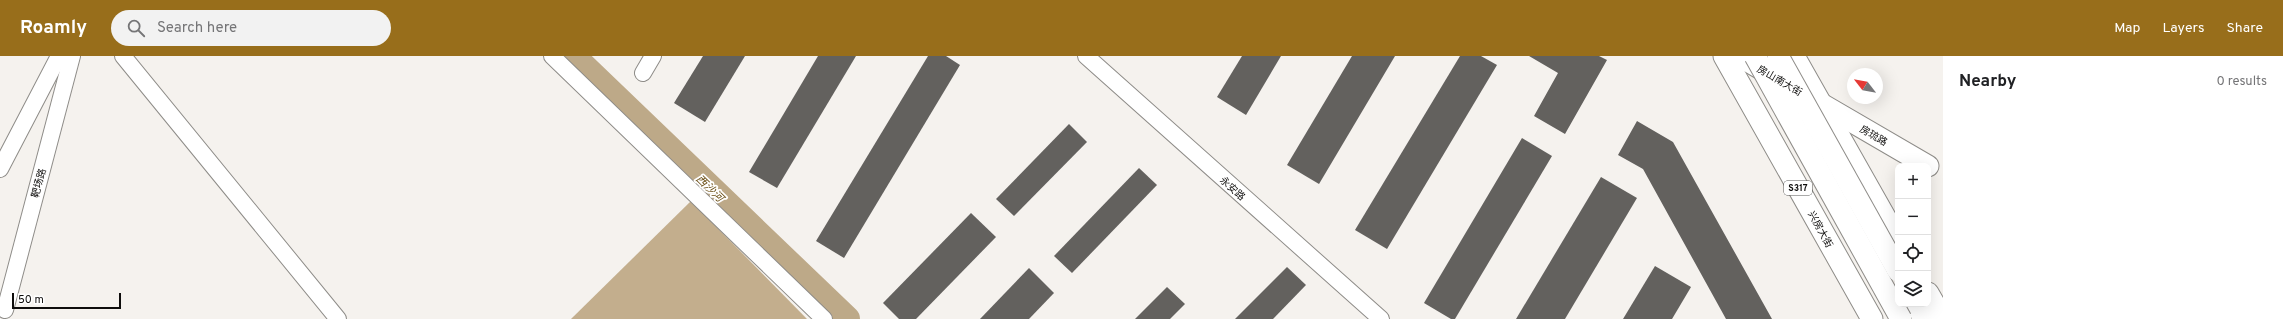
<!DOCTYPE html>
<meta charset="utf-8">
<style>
:root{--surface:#fff;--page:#f2f2f2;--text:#202124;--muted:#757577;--line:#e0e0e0;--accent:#986e1b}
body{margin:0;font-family:Overpass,"Noto Sans SC",sans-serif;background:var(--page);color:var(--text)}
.controls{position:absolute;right:12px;bottom:12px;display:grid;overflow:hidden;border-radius:8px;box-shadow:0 4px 16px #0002}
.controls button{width:36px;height:36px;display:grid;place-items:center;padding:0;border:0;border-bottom:1px solid var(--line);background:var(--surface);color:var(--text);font:20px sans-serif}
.compass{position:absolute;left:1847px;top:12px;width:36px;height:36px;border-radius:50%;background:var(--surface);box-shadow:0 4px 16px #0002;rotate:301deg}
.scale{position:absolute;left:12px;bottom:10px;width:109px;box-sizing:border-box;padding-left:4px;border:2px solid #0e0d0c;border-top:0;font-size:11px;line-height:14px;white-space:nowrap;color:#0e0d0c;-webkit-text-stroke:3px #fff;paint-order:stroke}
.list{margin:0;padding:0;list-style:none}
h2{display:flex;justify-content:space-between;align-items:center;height:52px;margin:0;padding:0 16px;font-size:17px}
h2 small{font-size:13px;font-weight:400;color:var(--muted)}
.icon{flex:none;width:22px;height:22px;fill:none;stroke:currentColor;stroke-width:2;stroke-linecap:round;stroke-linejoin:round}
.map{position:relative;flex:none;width:1943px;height:263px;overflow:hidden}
header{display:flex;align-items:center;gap:24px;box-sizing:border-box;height:56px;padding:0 20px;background:var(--accent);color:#fff}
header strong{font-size:19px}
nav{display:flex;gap:22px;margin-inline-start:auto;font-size:14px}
.search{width:280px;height:36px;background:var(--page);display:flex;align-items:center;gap:10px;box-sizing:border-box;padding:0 14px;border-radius:22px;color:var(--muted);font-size:15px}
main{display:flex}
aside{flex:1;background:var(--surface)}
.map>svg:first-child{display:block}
</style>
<header>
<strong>Roamly</strong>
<div class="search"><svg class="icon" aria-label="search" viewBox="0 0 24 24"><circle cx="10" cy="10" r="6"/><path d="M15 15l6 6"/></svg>Search here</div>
<nav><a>Map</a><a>Layers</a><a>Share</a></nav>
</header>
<main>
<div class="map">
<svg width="1943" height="263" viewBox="0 0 1943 263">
<rect width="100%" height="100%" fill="#f5f2ee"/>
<!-- forest -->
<path fill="#c3ae8d" d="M691 145 807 263H571Z"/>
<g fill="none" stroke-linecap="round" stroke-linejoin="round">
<!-- river -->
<path stroke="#bda988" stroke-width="26" d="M573 0 847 263"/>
</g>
<!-- building -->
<g fill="#63615e">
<path d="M703 0H745L705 66 674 47Z"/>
<path d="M818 0H856L777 132 749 116Z"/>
<path d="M928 0H946L960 9 844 202 816 185Z"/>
<path d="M1242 0H1281L1246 59 1217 41Z"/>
<path d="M1352 0H1395L1319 128 1287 109Z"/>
<path d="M1460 0H1481L1497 9 1387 193 1355 174Z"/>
<path d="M1529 0H1599L1607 4 1565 78 1534 60 1558 17Z"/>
<path d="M1637 65 1673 86 1772 263H1726L1643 113 1618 99Z"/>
<path d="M1069 68 1087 86 1014 160 996 143Z"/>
<path d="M1522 82 1552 100 1455 263H1451L1424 247Z"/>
<path d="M1139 112 1157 129 1072 217 1054 200Z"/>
<path d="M1601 121 1637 142 1565 263H1516Z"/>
<path d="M971 157 996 181 916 263H899L883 247Z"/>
<path d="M1655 210 1691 231 1672 263H1623Z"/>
<path d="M1287 211 1306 229 1273 263H1235Z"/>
<path d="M1029 212 1054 237 1029 263H980Z"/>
<path d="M1167 231 1185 248 1170 263H1135Z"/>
</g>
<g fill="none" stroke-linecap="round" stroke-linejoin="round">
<defs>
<g id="minor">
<path d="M123 0 338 263"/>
<path d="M552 0 824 263"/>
<path d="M1086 0 1381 263"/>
<path d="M643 17 653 0"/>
<path d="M0 113 59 0"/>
<path d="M5 254 72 0"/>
</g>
<g id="major">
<path d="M1724 0 1872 263"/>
<path d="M1739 0 1928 110"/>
<path d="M1794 0 1898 184"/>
<path d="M1928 237 1943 263"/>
<path d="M1916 248 1924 263"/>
</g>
</defs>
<!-- minor casing -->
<use href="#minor" stroke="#8e8c88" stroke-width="18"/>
<!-- major casing -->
<use href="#major" stroke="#8e8c88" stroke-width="23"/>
<!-- minor -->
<use href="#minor" stroke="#fff" stroke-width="16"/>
<!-- major -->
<use href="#major" stroke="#fff" stroke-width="21"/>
<defs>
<g id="major-bridge">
<path d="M1755 0 1901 263"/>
<path d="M1778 0 1898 215"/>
</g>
</defs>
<!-- major-bridge casing -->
<use href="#major-bridge" stroke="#8e8c88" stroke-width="23" stroke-linecap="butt"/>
<!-- major-bridge -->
<use href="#major-bridge" stroke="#fff" stroke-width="21"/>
</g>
<g text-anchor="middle" stroke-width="3.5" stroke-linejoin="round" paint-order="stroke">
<!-- shield labels -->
<rect fill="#fff" stroke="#565655" stroke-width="1" x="1784" y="125" width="28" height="14" rx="3"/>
<g font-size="9" font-weight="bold" fill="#0e0d0c">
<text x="1798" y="135">S317</text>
</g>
<!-- street labels -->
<g font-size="10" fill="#0e0d0c" stroke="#fff">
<text transform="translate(1780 24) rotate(30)" y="4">房山南大街</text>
<text transform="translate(1874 79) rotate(30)" y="4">房琉路</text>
<text transform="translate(38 127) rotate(-75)" y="4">靶场路</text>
<text transform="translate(1233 132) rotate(42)" y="4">永安路</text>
<text transform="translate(1821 173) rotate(61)" y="4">兴房大街</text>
</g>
<!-- water labels -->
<g font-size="11" font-style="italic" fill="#6a4d14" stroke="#fff">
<text transform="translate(710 132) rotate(44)" y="4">西沙河</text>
</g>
</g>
</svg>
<div class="controls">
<button>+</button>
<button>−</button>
<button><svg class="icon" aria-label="locate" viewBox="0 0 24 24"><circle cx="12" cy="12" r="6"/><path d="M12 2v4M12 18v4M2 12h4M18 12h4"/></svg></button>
<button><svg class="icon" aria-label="layers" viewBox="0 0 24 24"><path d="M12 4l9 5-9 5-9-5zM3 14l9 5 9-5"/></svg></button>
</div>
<svg class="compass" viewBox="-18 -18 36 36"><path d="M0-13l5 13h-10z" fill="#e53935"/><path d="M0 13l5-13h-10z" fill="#757577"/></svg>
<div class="scale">50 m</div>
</div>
<aside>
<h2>Nearby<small>0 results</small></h2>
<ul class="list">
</ul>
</aside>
</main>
